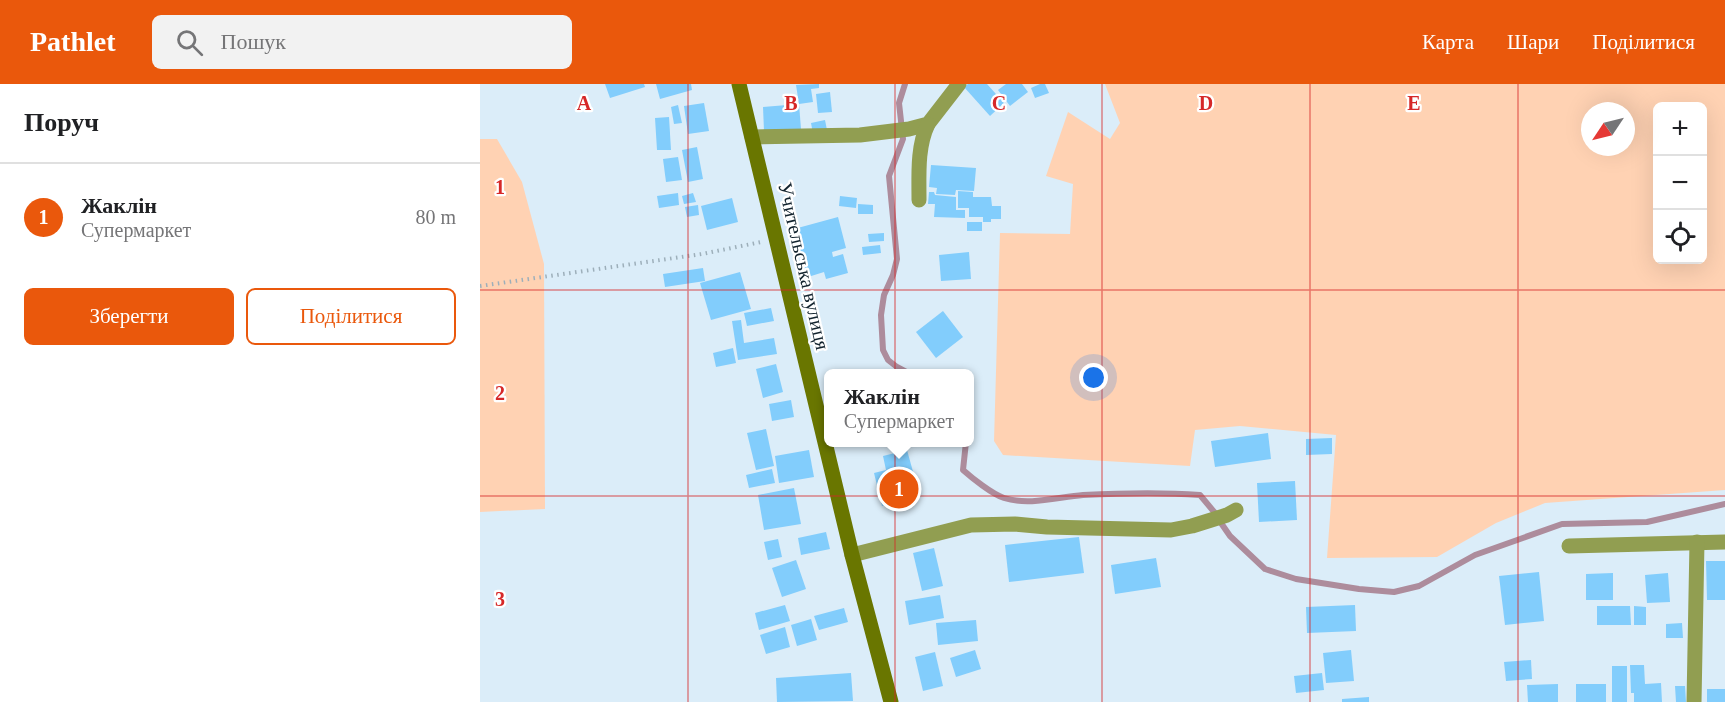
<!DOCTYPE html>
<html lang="uk">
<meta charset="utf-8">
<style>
:root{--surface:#fff;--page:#f2f2f2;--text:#202124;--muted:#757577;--line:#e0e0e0;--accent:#ea580c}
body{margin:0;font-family:"Times New Roman",serif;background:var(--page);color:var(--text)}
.controls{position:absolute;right:18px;top:18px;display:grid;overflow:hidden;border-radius:9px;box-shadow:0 6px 24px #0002}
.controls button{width:54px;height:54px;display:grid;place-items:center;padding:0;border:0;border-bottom:2px solid var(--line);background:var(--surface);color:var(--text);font:30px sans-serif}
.compass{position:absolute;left:1101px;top:18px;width:54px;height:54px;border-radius:50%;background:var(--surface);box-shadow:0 6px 24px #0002;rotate:235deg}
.you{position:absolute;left:614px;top:294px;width:21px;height:21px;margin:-15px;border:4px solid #fff;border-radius:50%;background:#1a73e8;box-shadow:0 0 0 9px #1a73e833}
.badge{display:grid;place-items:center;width:39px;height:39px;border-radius:50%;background:var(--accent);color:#fff;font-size:20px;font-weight:700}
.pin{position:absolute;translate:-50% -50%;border:3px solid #fff;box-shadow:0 2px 6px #0006}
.popup{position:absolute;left:344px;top:285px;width:150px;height:78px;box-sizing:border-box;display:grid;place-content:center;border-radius:9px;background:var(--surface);filter:drop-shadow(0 2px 4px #0005);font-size:20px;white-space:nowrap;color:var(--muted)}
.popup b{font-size:22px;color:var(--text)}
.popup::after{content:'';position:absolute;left:50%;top:100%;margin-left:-12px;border:12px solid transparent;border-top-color:var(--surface)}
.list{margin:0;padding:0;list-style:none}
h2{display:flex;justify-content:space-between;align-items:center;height:78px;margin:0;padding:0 24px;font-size:26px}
h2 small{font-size:20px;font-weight:400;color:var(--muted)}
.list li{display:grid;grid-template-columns:39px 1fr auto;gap:18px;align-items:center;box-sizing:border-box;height:108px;padding:0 24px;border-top:2px solid var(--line)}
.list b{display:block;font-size:22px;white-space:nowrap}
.list p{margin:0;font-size:20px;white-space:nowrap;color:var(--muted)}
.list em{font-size:20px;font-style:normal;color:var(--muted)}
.actions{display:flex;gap:12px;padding:18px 24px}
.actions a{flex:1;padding:14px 0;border:2px solid var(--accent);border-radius:9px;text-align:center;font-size:21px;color:var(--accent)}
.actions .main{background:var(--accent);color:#fff}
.icon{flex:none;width:33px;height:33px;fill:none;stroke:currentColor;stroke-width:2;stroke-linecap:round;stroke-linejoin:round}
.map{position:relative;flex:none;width:1245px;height:618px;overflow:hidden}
header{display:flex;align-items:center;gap:36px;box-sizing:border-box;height:84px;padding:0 30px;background:var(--accent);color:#fff}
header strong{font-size:28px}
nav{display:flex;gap:33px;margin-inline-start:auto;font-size:21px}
.search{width:420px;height:54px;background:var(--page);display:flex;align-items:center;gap:15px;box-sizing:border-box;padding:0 21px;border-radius:9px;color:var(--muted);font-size:22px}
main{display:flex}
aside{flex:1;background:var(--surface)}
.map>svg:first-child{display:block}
</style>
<header>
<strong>Pathlet</strong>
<div class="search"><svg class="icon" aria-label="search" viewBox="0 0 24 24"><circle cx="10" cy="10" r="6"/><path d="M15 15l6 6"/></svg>Пошук</div>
<nav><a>Карта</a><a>Шари</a><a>Поділитися</a></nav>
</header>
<main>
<aside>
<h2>Поруч<small></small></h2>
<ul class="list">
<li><span class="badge">1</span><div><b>Жаклін</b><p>Супермаркет</p></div><em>80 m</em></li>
</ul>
<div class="actions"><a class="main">Зберегти</a><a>Поділитися</a></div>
</aside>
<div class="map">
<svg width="1245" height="618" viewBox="0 0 1245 618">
<rect width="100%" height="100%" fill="#dbedf9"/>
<!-- garden -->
<g fill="#ffd2b3" fill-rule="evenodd">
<path d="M625 0H1245V406L1065 419 1016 439 957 473 847 474 856 351 760 342 715 346 710 382 523 371 514 357 520 149 590 150 593 100 566 92 588 28 630 55 640 39ZM1178 22H1222V176H1178ZM1110 27H1146V63H1110Z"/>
<path d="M0 55H17L42 98 64 180 65 425 0 428Z"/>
</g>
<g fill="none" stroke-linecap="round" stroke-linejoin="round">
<!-- stream -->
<g stroke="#ad8c9c" stroke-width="6">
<path d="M425 0 419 19 423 55 409 92 417 175 413 191 404 211 401 231 403 266 408 276 417 283 430 290"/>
<path d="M486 358 483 386C492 394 512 410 524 414 549 422 578 413 603 411 642 409 681 408 720 411L735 429"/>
<path d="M741 439 750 452 785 485 816 495 879 505 914 508 939 502 995 471 1082 440 1167 438 1245 420"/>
</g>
</g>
<!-- building -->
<g fill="#82cdfc">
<path d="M125 0H164L165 3 130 14Z"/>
<path d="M176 0H211L212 6 180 15Z"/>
<path d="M339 0V4L331 5 333 18 319 20 316 1Z"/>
<path d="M488 0H507L524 19 510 32 484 3Z"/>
<path d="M526 0H542L548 8 530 22 518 6Z"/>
<path d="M560 0H565L569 9 555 14 551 4Z"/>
<path d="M350 8 352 28 338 29 336 10Z"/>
<path d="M224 19 229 47 208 50 204 22Z"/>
<path d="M319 20 321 45 284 47 283 23Z"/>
<path d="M198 21 202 39 194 40 191 23Z"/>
<path d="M189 33 191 66H177L175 34Z"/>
<path d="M345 36 347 46 333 50 331 39Z"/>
<path d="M217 63 223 95 208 98 202 66Z"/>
<path d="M198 73 202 96 186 98 183 75Z"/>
<path d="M451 81 496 84 494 107 476 106 475 111 456 110 457 104 449 103Z"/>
<path d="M478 107 493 108V113H511L512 122H521V135H511V138H503V133H489V124H478Z"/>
<path d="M449 108H454L455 111 476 113V126H485V134L454 133 455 120H448Z"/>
<path d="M198 109 199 121 179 124 177 112Z"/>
<path d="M213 109 216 118 204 120 202 112Z"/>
<path d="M360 112 377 114 376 124 359 122Z"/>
<path d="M252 114 258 138 227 146 221 122Z"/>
<path d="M378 120 393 121V130H378Z"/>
<path d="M218 121 219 131 207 133 205 123Z"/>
<path d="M358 133 366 164 352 168 353 173 363 170 368 189 346 195 344 188 328 193 314 145Z"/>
<rect x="487" y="138" width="15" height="9"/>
<path d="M404 149V157L389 158 388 150Z"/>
<path d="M400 161 401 169 383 171 382 163Z"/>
<path d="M489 168 491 195 461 197 459 171Z"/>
<path d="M223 184 225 197 185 203 183 190Z"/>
<path d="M260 188 271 225 231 236 220 199Z"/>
<path d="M291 224 294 237 267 242 264 229Z"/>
<path d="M463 227 483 253 456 274 436 248Z"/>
<path d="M261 236 264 259 294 254 297 270 258 276 252 237Z"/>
<path d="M253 264 256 279 236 283 233 269Z"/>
<path d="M296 280 303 308 283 314 276 285Z"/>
<path d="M311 316 314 333 292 337 289 320Z"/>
<path d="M286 345 294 382 276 386 267 349Z"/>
<path d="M788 349 791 375 735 383 731 357Z"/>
<path d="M852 354V370L826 371V355Z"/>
<path d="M329 366 334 393 299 399 295 372Z"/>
<path d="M427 366 440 413 402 422 394 389 406 386 403 372Z"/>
<path d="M292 385 295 399 269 404 266 391Z"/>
<path d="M815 397 817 436 779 438 777 399Z"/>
<path d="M314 404 321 440 284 446 278 411Z"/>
<path d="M346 448 350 465 321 471 318 454Z"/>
<path d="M599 453 604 489 529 498 525 461Z"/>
<path d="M298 455 302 473 288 476 284 458Z"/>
<path d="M454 464 463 502 442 507 433 469Z"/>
<path d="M676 474 681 503 635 510 631 481Z"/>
<path d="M316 476 326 505 302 513 292 484Z"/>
<path d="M1226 477H1245V516H1227Z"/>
<path d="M1059 488 1064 537 1025 541 1019 492Z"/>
<path d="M1133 489V516H1106V490Z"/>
<path d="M1188 489 1190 518 1167 519 1165 491Z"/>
<path d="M460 511 464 534 429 541 425 517Z"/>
<path d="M305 521 310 537 279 546 275 529Z"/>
<path d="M875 521 876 547 827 549 826 523Z"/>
<path d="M1117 522H1150L1151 541H1117Z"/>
<path d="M1154 522 1166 523V541H1154Z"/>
<path d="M364 524 368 538 339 546 334 532Z"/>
<path d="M331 535 337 556 317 562 311 541Z"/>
<path d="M496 536 498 557 458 561 456 539Z"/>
<path d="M1202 539 1203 554H1186V540Z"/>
<path d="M305 543 310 563 286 570 280 551Z"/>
<path d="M495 566 501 585 476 593 470 574Z"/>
<path d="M871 566 874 597 846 599 843 569Z"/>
<path d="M455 568 463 602 443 607 435 573Z"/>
<path d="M1051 576 1052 595 1026 597 1024 578Z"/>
<path d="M1150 581H1164L1165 600 1181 599 1182 618H1154V609H1151Z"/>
<rect x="1132" y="582" width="15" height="36"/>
<path d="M371 589 373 617 297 618 296 594Z"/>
<path d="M842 589 844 606 816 609 814 592Z"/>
<path d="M1078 600V618H1048L1047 601Z"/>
<rect x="1096" y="600" width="30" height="18"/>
<path d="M1195 602H1205L1206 618H1196Z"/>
<rect x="1227" y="605" width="18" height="13"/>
<path d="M889 613V618H862V615Z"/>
</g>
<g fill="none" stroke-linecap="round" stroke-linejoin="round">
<!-- path -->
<path stroke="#9dafba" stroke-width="4" stroke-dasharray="1.5 4.5" stroke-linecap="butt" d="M0 202 222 170 281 158"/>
<!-- street -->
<g stroke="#919e51" stroke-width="15">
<path d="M272 53 380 51 429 45 448 40 479 0"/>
<path d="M439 116C439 91 437 63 448 40"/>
<path d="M1089 462 1245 458"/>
<path d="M372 471 491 441 535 440 567 443 691 446 712 442 747 431 756 426"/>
<path d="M1214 618 1217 458"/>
</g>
<!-- secondary -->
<path stroke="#697600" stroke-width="15" d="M259 0 372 471 411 618"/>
</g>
<!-- grid -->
<path fill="none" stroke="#d62828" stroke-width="1.5" stroke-opacity="0.55" d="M208 0V618M415 0V618M622 0V618M830 0V618M1038 0V618M0 206H1245M0 412H1245"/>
<g text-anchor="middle" stroke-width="4.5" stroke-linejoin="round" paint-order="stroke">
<!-- street labels -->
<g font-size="20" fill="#12232e" stroke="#fff">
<text transform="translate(324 182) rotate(77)" y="7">Учительська вулиця</text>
</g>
</g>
<g font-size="20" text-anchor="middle" font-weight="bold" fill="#d62828" stroke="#fff" stroke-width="4.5" stroke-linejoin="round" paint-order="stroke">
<text x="104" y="26">A</text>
<text x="311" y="26">B</text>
<text x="519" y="26">C</text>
<text x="726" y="26">D</text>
<text x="934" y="26">E</text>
<text x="20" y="110">1</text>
<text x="20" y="316">2</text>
<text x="20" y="522">3</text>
</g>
</svg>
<div class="controls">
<button>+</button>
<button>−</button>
<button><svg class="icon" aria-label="locate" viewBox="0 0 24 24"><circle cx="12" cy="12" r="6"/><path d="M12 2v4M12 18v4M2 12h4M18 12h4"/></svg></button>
</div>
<svg class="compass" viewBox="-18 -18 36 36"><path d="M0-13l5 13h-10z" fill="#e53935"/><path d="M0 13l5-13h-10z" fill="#757577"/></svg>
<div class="you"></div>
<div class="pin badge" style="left:419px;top:405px">1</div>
<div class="popup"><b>Жаклін</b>Супермаркет</div>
</div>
</main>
